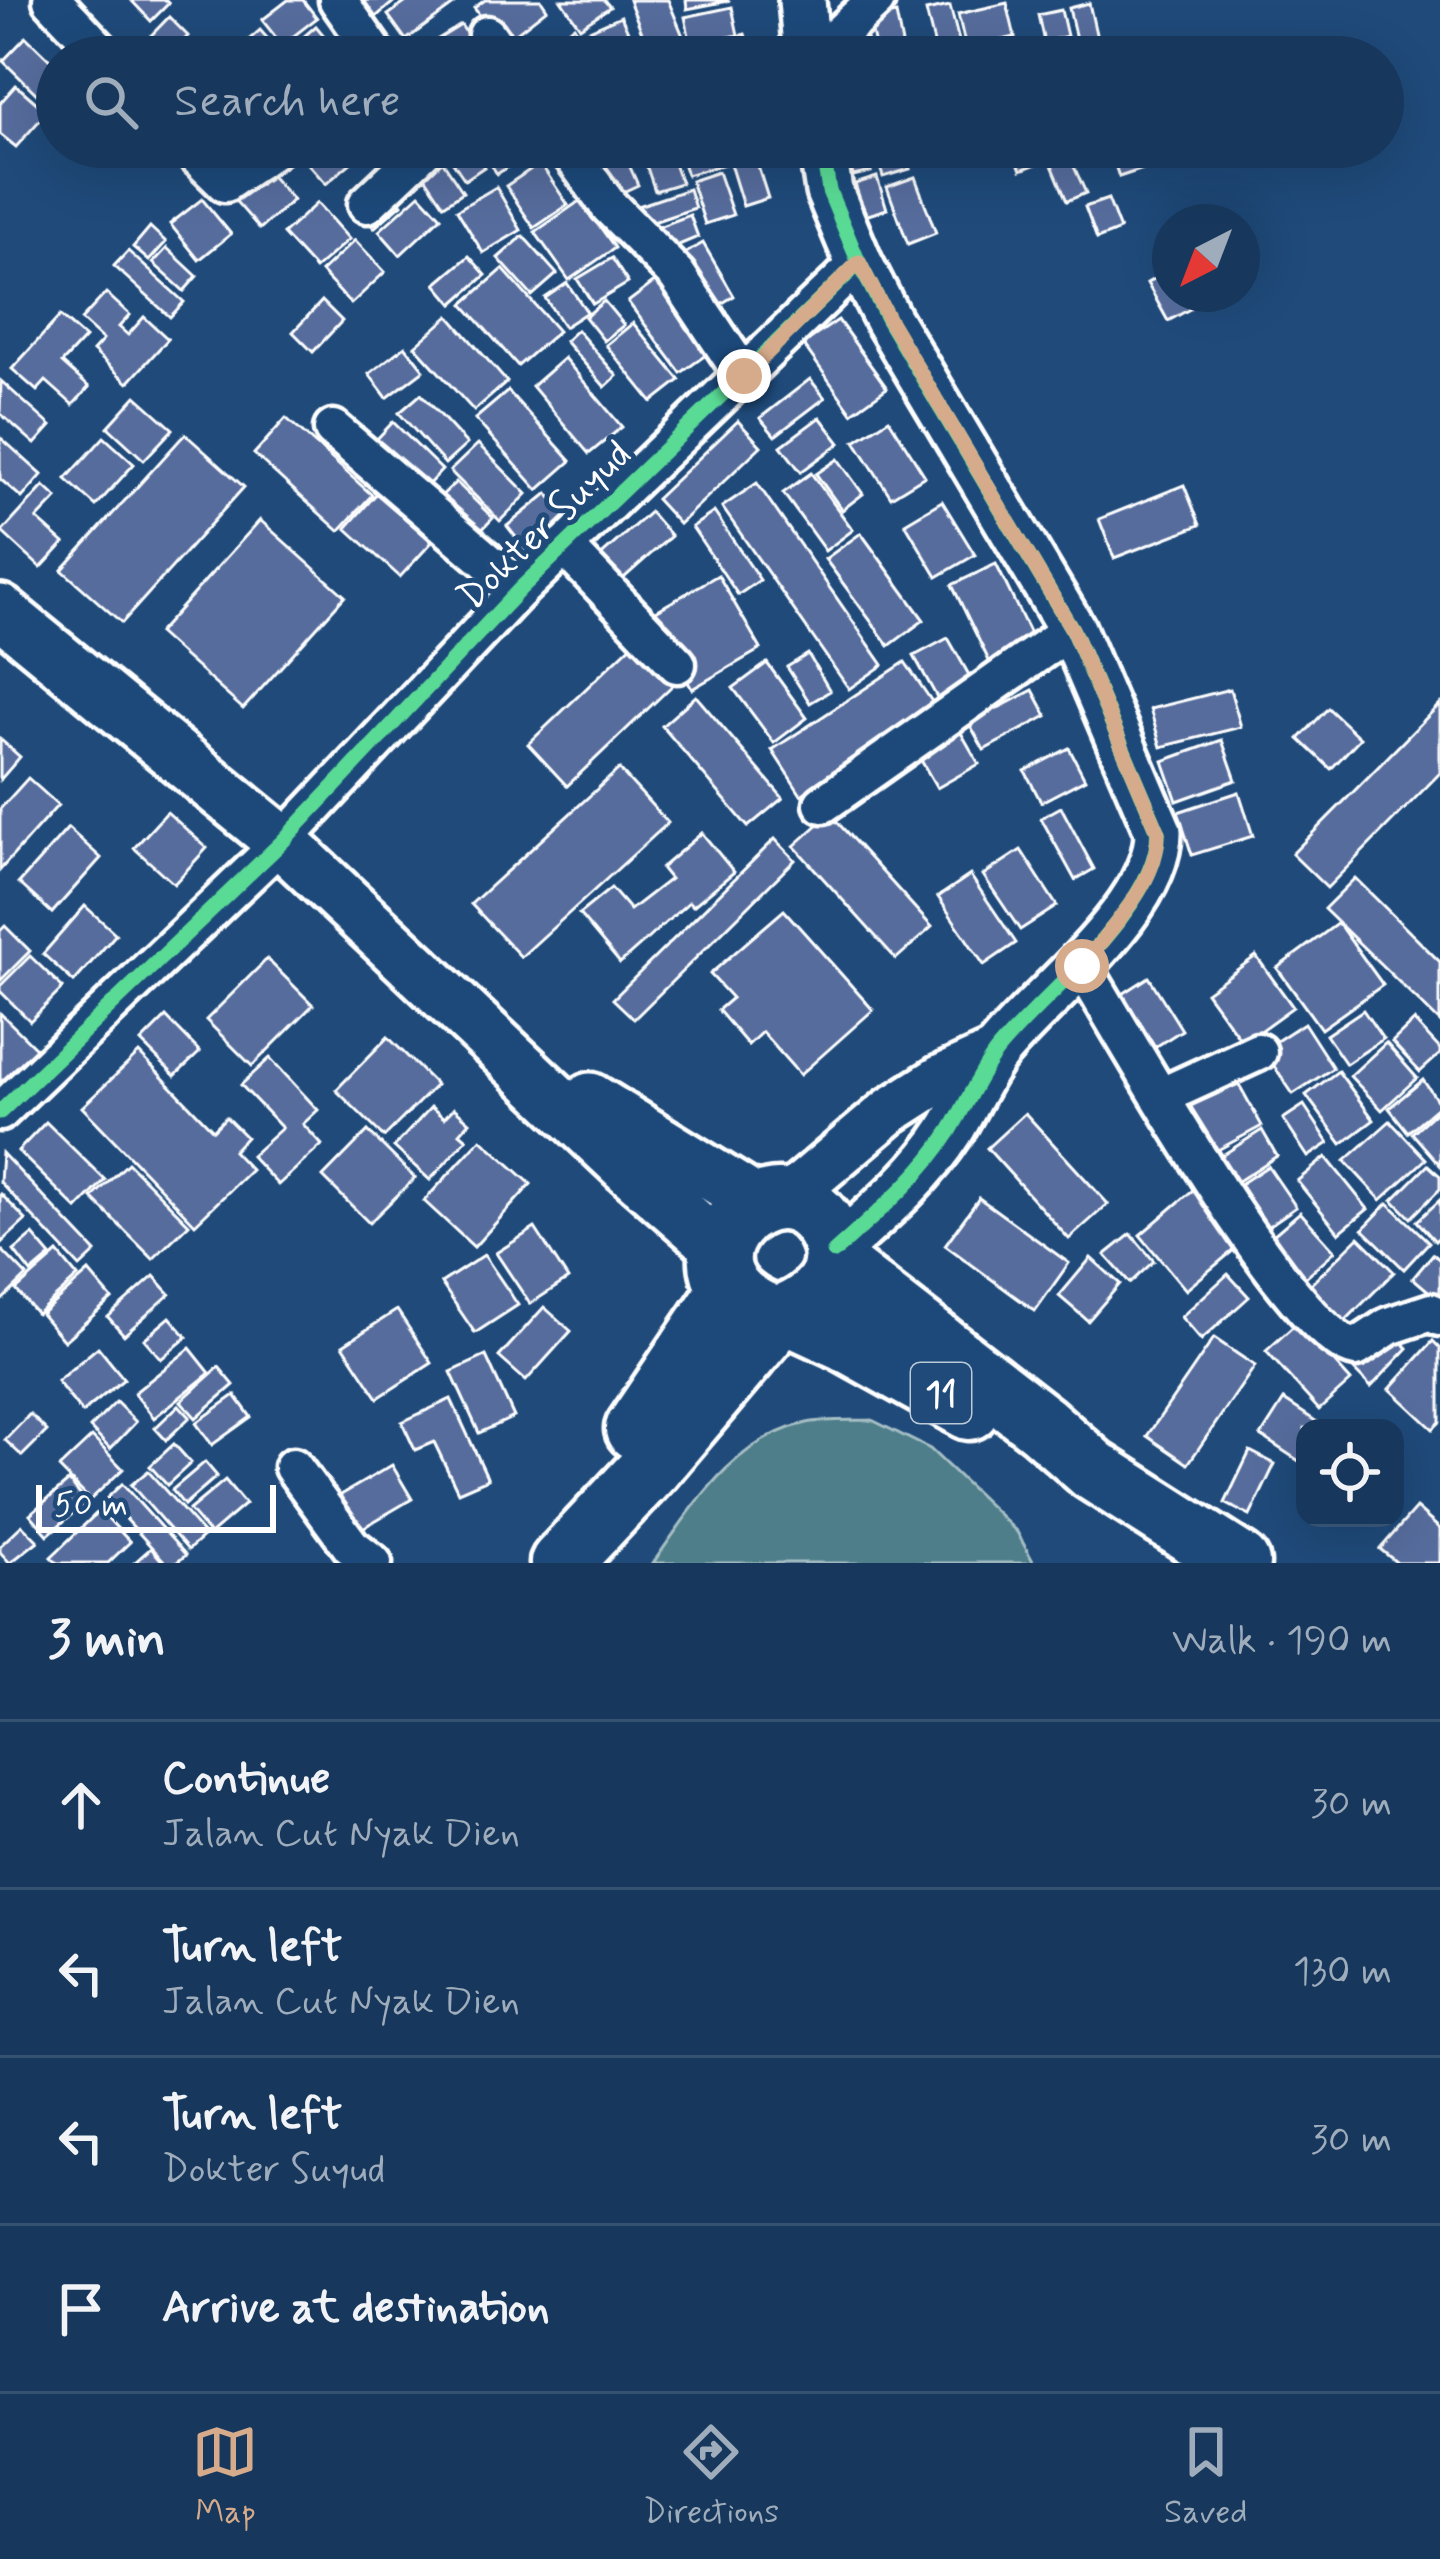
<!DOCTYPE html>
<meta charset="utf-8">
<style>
:root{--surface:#17385c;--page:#203f62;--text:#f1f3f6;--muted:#9eacbb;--line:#365272;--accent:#d6ab8b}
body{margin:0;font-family:Mynerve,sans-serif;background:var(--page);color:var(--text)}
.controls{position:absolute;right:36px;bottom:36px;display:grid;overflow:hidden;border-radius:24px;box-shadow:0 12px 48px #0002}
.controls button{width:108px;height:108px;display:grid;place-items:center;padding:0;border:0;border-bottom:3px solid var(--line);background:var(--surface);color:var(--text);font:60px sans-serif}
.compass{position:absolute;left:1152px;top:204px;width:108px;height:108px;border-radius:50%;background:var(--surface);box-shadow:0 12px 48px #0002;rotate:222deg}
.scale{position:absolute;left:36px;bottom:30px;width:240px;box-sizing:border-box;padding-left:12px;border:6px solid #fff;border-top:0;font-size:33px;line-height:42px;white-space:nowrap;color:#fff;-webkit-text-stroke:9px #1f4a7a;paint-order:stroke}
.stop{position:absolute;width:36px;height:36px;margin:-27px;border:9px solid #d6ab8b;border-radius:50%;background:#fff}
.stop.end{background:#d6ab8b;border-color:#fff;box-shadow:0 3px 12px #0008}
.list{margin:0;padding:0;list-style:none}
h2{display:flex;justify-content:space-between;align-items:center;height:156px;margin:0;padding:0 48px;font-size:51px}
h2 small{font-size:39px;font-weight:400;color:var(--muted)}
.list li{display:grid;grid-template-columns:78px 1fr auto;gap:36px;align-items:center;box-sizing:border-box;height:168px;padding:0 48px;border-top:3px solid var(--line)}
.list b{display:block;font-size:45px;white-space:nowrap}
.list p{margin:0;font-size:39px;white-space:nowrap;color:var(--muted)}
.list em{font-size:39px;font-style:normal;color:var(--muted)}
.icon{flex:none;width:66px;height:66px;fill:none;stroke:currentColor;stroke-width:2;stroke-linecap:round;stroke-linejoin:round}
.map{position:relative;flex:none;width:1440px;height:1563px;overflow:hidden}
.search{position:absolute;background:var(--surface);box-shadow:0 12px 48px #0002;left:36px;right:36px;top:36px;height:132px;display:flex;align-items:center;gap:30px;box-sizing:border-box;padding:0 42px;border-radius:66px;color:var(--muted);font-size:45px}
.sheet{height:828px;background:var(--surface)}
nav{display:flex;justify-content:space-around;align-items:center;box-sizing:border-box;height:168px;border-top:3px solid var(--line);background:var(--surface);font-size:33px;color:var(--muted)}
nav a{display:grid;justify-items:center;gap:6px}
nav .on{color:var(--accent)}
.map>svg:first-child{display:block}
</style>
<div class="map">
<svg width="1440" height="1563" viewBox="0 0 1440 1563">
<rect width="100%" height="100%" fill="#1f4a7a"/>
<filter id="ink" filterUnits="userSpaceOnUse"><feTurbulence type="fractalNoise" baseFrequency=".00833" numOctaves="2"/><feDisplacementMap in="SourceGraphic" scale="24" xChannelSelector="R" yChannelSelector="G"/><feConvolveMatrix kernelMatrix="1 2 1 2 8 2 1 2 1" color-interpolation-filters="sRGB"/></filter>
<g filter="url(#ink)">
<!-- green -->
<path fill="#4e7e8a" stroke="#a6bec4" stroke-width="3" d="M872 1420 930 1449 1017 1532 1034 1563H653C694 1506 733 1439 807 1423 827 1419 851 1421 872 1420Z"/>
<!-- building -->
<g fill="#566c9c" stroke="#fff" stroke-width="3">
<path d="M131 0H166L169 3 151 21Z"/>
<path d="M288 0H303L317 18 282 45 262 20Z"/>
<path d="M361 0H396L370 22 355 5Z"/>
<path d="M409 0H452L455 4 406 40 388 15Z"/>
<path d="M485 0H541L547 9 502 44 474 8Z"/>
<path d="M561 0H604L610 7 580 27Z"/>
<path d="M629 0H668L683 36 649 50Z"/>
<path d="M686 0H727L728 1 687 9Z"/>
<path d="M1007 3 1015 37 966 48 958 14Z"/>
<path d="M1089 3 1101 56 1080 57 1069 8Z"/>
<path d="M950 6 960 45 936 51 926 11Z"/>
<path d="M732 7 738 35 691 45 685 17Z"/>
<path d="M1061 10 1067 36 1044 42 1038 15Z"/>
<path d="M896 14 903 49 877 55 869 19Z"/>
<path d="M621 16 639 56 598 57 587 31Z"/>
<path d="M169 17 188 36 168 57H135L132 55Z"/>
<path d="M461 25 482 57H439L430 44Z"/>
<path d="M316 26 341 56 292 57 287 51Z"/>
<path d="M574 26 592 57H534L531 52Z"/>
<path d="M260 30 284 57H229Z"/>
<path d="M745 34 752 57H658Z"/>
<path d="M26 37 57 67V89L45 102 3 61Z"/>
<path d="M867 39 871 57H838L835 46Z"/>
<path d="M1070 39 1073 57H1042L1040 46Z"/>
<path d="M1034 43 1037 57H973Z"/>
<path d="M16 85 47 112 16 147 0 134V103Z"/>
<path d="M293 147H364L366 150 326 184Z"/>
<path d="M471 147 484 167 465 180 444 149Z"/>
<path d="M480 147H524L528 154 497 174Z"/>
<path d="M600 147H621L638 185 610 198 589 152Z"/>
<path d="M633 147H670V149L637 160Z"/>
<path d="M678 147H723L728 163 687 175Z"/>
<path d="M845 147H864L871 172 853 176Z"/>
<path d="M874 147H903L910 169 883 177Z"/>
<path d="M1012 147H1074L1075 149 1021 170Z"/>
<path d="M1109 147H1142L1149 167 1119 177Z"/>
<path d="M670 153 681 183 655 191 645 162Z"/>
<path d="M755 157 768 198 743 206 730 164Z"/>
<path d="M1070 158 1086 193 1067 201 1052 165Z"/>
<path d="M441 159 463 192 444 205 422 172Z"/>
<path d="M540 163 568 205 534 228 506 186Z"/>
<path d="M264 168 293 200 260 229 231 196Z"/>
<path d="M718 172 733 215 705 224 691 181Z"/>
<path d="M877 177 887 209 865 216 855 184Z"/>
<path d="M915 177 936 233 908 244 887 187Z"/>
<path d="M496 187 521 230 483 253 457 210Z"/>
<path d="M689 189 695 208 644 225 638 206Z"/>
<path d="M392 192 402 204 374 228 364 217Z"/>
<path d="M420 194 441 217 400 255 379 231Z"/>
<path d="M202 199 231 234 199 260 170 224Z"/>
<path d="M1108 199 1120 230 1097 239 1085 207Z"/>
<path d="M581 200 615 248 569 280 535 232Z"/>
<path d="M317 203 349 239 315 269 283 234Z"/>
<path d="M690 215 698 237 667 250 658 227Z"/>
<path d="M150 227 166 242 149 261 133 247Z"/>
<path d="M523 236 557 274 532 296 498 258Z"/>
<path d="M355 240 385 272 351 304 321 272Z"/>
<path d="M703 243 734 296 711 310 679 257Z"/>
<path d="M167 248 197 276 184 291 153 263Z"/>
<path d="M128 251 184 302 170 317 114 266Z"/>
<path d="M469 256 486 275 453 304 436 284Z"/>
<path d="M612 258 628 283 593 304 577 279Z"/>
<path d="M503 269 558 331 518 366 463 304Z"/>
<path d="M1169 270 1170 294H1182L1190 309 1168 321 1147 283Z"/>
<path d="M657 280 710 352 681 373 628 302Z"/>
<path d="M567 283 587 312 564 327 545 298Z"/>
<path d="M106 293 130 315 119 327 128 335 144 317 168 339 128 383 93 351 103 340 81 320Z"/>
<path d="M322 301 342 321 313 352 293 332Z"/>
<path d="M604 301 624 325 604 341 585 317Z"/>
<path d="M60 316 85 338 62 363 89 387 73 405 46 381 37 391 12 369Z"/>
<path d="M449 316 507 382 474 411 415 346Z"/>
<path d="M838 320 887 388 852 413 803 344Z"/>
<path d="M633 323 680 380 652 402 606 345Z"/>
<path d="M577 330 617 376 605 387 565 341Z"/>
<path d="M405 346 424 370 387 398 369 374Z"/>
<path d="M564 358 622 427 589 454 532 386Z"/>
<path d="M810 379 825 398 775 436 760 418Z"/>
<path d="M1 381 51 426 35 444 0 413Z"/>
<path d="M508 391 571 461 538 490 475 419Z"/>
<path d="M421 394 467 444 445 464 399 413Z"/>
<path d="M136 396 173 429 144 460 108 427Z"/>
<path d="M820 417 840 443 801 472 781 446Z"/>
<path d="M286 418 372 495 339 531 254 454Z"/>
<path d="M889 419 925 476 891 497 855 441Z"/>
<path d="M738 421 761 446 679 524 656 499Z"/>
<path d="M393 422 442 470 424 489 375 441Z"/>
<path d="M185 434 244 487 122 623 62 570Z"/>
<path d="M0 437 42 475 22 498 0 479Z"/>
<path d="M104 437 134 464 96 506 66 479Z"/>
<path d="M478 444 527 494 500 521 450 471Z"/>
<path d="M838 459 863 494 842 510 816 474Z"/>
<path d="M811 473 853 530 825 551 783 493Z"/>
<path d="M456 482 493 518 474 538 437 500Z"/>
<path d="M757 483 883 665 849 689 722 507Z"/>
<path d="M1184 485 1200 525 1114 558 1099 519Z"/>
<path d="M44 486 57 498 37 519 64 543 41 568 2 532Z"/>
<path d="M377 493 432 542 400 577 346 528Z"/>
<path d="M548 493 570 522 529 554 507 526Z"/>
<path d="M942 501 975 555 937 577 905 523Z"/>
<path d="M650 512 671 536 617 584 596 560Z"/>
<path d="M714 512 760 580 738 595 692 527Z"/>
<path d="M260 520 345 596 243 709 158 633Z"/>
<path d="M861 533 924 620 889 646 825 559Z"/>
<path d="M996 564 1033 640 989 661 952 585Z"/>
<path d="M718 575 761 649 692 689 649 615Z"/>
<path d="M639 638 678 680 567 786 528 744Z"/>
<path d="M948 638 973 682 939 701 914 656Z"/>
<path d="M808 654 830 691 810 703 787 667Z"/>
<path d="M905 662 935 706 801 795 772 750Z"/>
<path d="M767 663 807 718 774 743 733 688Z"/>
<path d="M1230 689 1241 727 1161 747 1150 709Z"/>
<path d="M1033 690 1047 716 984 750 969 723Z"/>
<path d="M696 696 783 798 748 827 662 726Z"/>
<path d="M1440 704V773L1327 888 1292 854Z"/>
<path d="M1328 708 1360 738 1331 769 1299 739Z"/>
<path d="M960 731 979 764 937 788 918 755Z"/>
<path d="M0 739 20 757 0 780Z"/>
<path d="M1222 740 1236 780 1177 801 1163 761Z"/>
<path d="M1069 748 1085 779 1041 802 1025 771Z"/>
<path d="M619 769 668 823 521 957 471 904Z"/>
<path d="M28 778 58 805 0 870V809Z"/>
<path d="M1239 792 1253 836 1192 855 1178 812Z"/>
<path d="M1061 807 1094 869 1075 880 1041 818Z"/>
<path d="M167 812 207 848 174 884 134 848Z"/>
<path d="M830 814 932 927 896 959 794 846Z"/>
<path d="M68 828 101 858 52 913 19 883Z"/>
<path d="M702 833 734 872 693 906 689 902 620 963 579 914 611 888 630 910 670 879 661 868Z"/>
<path d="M775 839 795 860 634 1019 613 999Z"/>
<path d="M1021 850 1057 906 1020 930 983 875Z"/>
<path d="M970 875 1016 943 984 965 938 897Z"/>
<path d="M1355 878 1440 962V1022L1324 909Z"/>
<path d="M85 906 116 934 74 982 43 954Z"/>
<path d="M784 910 873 1010 800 1075 762 1032 748 1045 718 1010 732 998 710 974Z"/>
<path d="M1338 923 1383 985 1321 1029 1277 968Z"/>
<path d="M5 926 30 951 0 981V931Z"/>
<path d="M30 956 63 988 30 1021 0 991V986Z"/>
<path d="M1256 956 1293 1007 1243 1043 1206 992Z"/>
<path d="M267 959 313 1005 252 1066 206 1020Z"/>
<path d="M1149 977 1182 1030 1149 1051 1115 999Z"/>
<path d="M1363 1010 1383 1039 1346 1064 1326 1035Z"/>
<path d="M0 1013 42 1054 0 1096Z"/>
<path d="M166 1017 200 1052 175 1076 141 1042Z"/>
<path d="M1414 1021 1440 1049V1054L1420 1072 1392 1042Z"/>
<path d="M1304 1023 1333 1068 1293 1094 1263 1050Z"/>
<path d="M388 1037 436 1085 384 1137 336 1090Z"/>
<path d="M1386 1043 1417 1078 1382 1110 1350 1076Z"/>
<path d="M139 1053 213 1130 226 1117 246 1137 233 1151 251 1170 195 1224 82 1107Z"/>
<path d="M270 1058 318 1110 303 1124 322 1145 278 1185 251 1156 282 1128 241 1085Z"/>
<path d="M1231 1070 1262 1126 1212 1153 1181 1097Z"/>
<path d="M1338 1071 1374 1120 1342 1144 1306 1095Z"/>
<path d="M1423 1080 1440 1105 1408 1132 1389 1108Z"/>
<path d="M1304 1105 1329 1143 1308 1157 1283 1119Z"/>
<path d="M431 1107 444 1118 454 1108 470 1122 460 1133 467 1139 430 1180 394 1147Z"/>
<path d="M1440 1108V1165L1412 1133Z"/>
<path d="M1025 1113 1108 1204 1069 1239 987 1148Z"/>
<path d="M1390 1121 1426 1159 1381 1200 1345 1161Z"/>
<path d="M46 1122 105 1180 77 1209 18 1151Z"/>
<path d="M1262 1130 1277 1156 1226 1189 1210 1163Z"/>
<path d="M368 1131 415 1178 369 1223 323 1177Z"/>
<path d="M481 1139 531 1184 474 1247 424 1201Z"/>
<path d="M2 1153 96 1252 80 1267 0 1182Z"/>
<path d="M1326 1157 1368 1209 1339 1233 1297 1181Z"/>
<path d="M128 1163 189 1224 153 1259 92 1198Z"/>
<path d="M1428 1165 1440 1176V1189L1411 1218 1393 1200Z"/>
<path d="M1268 1166 1296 1207 1257 1234 1228 1192Z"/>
<path d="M1194 1189 1241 1244 1186 1290 1140 1235Z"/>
<path d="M1 1194 26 1220 0 1244V1195Z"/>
<path d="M979 1198 1069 1263 1035 1311 945 1245Z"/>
<path d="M1440 1200V1236L1435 1241 1417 1221Z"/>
<path d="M1388 1203 1429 1242 1404 1269 1363 1229Z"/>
<path d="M1300 1212 1335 1251 1300 1282 1265 1242Z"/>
<path d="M535 1228 568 1279 530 1304 496 1253Z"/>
<path d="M1131 1234 1154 1261 1130 1283 1105 1255Z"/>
<path d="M33 1235 51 1256 31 1273 14 1251Z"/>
<path d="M1359 1237 1394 1272 1344 1322 1309 1286Z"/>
<path d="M0 1248 27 1276 0 1302Z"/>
<path d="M58 1253 78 1277 37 1314 16 1290Z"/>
<path d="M1433 1254 1440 1260V1301L1413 1278Z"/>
<path d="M484 1255 518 1305 475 1333 441 1283Z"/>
<path d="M1091 1258 1120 1284 1088 1321 1059 1296Z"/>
<path d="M89 1272 112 1299 64 1341 41 1314Z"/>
<path d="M1228 1274 1249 1297 1201 1340 1181 1317Z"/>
<path d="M154 1276 170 1294 124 1335 108 1317Z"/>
<path d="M544 1307 571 1331 526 1381 499 1357Z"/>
<path d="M397 1310 432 1363 378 1398 343 1345Z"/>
<path d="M170 1317 187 1337 161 1359 144 1339Z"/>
<path d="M1298 1322 1351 1381 1319 1410 1266 1351Z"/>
<path d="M1391 1332 1408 1348 1371 1387 1354 1370Z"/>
<path d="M1214 1338 1255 1366 1188 1464 1147 1436Z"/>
<path d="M1433 1341 1440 1348V1422L1433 1429 1390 1389Z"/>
<path d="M98 1347 124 1379 82 1413 57 1381Z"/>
<path d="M190 1348 210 1373 154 1418 134 1393Z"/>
<path d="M486 1356 514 1417 479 1433 451 1372Z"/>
<path d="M219 1367 234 1385 196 1418 181 1401Z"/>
<path d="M235 1395 251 1417 212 1445 196 1423Z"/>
<path d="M451 1399 488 1479 458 1492 434 1442 415 1450 402 1422Z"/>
<path d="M1284 1400 1326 1428H1305V1465L1261 1436Z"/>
<path d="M116 1402 136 1422 110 1449 90 1428Z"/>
<path d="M179 1405 190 1417 166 1440 155 1428Z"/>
<path d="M30 1414 47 1431 22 1456 5 1440Z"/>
<path d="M92 1437 123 1469 90 1500 59 1468Z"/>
<path d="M174 1444 191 1463 167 1485 150 1466Z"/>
<path d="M1250 1451 1275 1464 1250 1516 1225 1503Z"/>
<path d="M205 1462 217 1476 184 1505 172 1490Z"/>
<path d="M392 1465 412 1499 354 1533 334 1499Z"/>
<path d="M148 1471 205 1535 188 1550 131 1485Z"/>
<path d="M225 1480 245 1504 210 1534 189 1510Z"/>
<path d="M69 1481 86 1502 48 1535 30 1514Z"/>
<path d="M122 1484 186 1555 176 1563H166L107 1498Z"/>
<path d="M1416 1508 1440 1529V1563H1397L1380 1549Z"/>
<path d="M100 1510 130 1542 108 1563H57L51 1557Z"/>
<path d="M22 1525 38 1541 10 1563 0 1552V1546Z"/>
<path d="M151 1548 164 1563H134Z"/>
</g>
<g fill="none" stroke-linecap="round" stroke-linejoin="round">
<defs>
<g id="minor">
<path d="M52 0 106 57"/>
<path d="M338 0 378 57"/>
<path d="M487 35 502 57"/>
<path d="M815 57 876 0"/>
<path d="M188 147 225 183 276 147"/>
<path d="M566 147 609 206 677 275 744 376"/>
<path d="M367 204 427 147"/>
<path d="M333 429 520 589"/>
<path d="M564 546 677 664"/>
<path d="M823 804 1072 629"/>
<path d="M1082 966C1123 1032 1292 1338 1356 1348L1389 1326 1431 1312 1440 1317"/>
<path d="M1162 1096 1258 1052"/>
<path d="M0 1112 282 842 520 589 859 263"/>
<path d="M293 1467 351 1546 373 1563"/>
</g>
<g id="tertiary">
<path d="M802 0 807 57"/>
<path d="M822 147 829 191 859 263 888 320 1072 629 1158 831C1159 908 1043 994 997 1051 978 1075 966 1105 950 1131 920 1178 875 1215 834 1252"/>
<path d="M785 1200 890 1111 940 1079 994 1054"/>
</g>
<g id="secondary">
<path d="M0 611 282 842 627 1167 720 1248"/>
<path d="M590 1099 758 1203"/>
</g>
<g id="trunk">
<path d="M834 1264 1042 1425 1093 1470 1239 1563"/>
<path d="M789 1314 845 1340 969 1409"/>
<path d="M636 1429 730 1290"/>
<path d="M561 1563 650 1468 777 1318C815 1305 851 1274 827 1230 776 1141 645 1274 777 1318"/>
</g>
</defs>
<!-- minor casing -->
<use href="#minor" stroke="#fff" stroke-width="45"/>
<!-- tertiary casing -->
<use href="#tertiary" stroke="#fff" stroke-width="54"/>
<!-- secondary casing -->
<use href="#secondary" stroke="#fff" stroke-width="60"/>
<!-- trunk casing -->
<use href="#trunk" stroke="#fff" stroke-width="69"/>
<!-- minor -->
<use href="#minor" stroke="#1f4a7a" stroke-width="36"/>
<!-- tertiary -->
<use href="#tertiary" stroke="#1f4a7a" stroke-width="45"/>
<!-- secondary -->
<use href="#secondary" stroke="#1f4a7a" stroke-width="51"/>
<!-- trunk -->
<use href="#trunk" stroke="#1f4a7a" stroke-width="60"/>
<defs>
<g id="cycleway">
<path d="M822 147 829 191 859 263 888 320 1072 629 1158 831C1159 908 1043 994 997 1051 978 1075 966 1105 950 1131 920 1178 875 1215 834 1252"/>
<path d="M0 1112 282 842 520 589 859 263"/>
</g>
</defs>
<!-- cycleway casing -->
<use href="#cycleway" stroke="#1f4a7a" stroke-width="22"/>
<!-- cycleway -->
<use href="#cycleway" stroke="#5adb95" stroke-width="15"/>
</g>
</g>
<g fill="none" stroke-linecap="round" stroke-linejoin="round" filter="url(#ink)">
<!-- route -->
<path stroke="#d6ab8b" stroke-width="15" d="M744 376 859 262 889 320 1072 629 1158 831C1159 882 1112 926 1082 966"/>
</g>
<g text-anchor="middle" stroke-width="10" stroke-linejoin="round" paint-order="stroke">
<!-- shield labels -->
<rect fill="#1f4a7a" stroke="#bcc9d7" stroke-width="3" x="911" y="1363" width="60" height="60" rx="9"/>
<g font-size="36" font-weight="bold" fill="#fff">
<text x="941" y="1406">11</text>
</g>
<!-- street labels -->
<g font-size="39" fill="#fff" stroke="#1f4a7a">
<text transform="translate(543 524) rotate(-44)" y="14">Dokter Suyud</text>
</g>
</g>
</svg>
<div class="controls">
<button><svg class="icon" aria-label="locate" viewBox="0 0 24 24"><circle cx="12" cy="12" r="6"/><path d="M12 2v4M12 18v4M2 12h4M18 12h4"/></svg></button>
</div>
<svg class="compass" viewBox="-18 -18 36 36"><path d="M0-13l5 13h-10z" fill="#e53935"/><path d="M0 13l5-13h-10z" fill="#9eacbb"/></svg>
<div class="scale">50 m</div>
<div class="stop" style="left:1082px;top:966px"></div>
<div class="stop end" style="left:744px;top:376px"></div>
<div class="search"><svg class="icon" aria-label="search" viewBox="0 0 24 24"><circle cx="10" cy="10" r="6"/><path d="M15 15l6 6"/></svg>Search here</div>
</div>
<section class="sheet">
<h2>3 min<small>Walk · 190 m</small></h2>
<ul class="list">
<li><svg class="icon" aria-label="ahead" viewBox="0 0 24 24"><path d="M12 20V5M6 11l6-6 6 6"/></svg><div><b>Continue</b><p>Jalan Cut Nyak Dien</p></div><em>30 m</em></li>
<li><svg class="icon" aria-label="left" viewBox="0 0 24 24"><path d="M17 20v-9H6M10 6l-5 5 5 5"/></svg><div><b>Turn left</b><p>Jalan Cut Nyak Dien</p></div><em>130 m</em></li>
<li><svg class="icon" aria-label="left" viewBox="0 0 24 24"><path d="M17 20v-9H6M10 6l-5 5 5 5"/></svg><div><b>Turn left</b><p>Dokter Suyud</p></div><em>30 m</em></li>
<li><svg class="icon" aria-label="arrive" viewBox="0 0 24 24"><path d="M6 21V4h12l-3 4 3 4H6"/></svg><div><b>Arrive at destination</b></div></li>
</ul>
</section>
<nav>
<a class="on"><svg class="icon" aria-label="map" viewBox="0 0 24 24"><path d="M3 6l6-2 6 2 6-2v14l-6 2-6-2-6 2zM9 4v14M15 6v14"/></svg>Map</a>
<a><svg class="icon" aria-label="directions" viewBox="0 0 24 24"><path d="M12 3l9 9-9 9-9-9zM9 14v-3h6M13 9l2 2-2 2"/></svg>Directions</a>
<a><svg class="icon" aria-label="saved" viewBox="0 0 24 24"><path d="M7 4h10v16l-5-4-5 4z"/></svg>Saved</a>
</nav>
